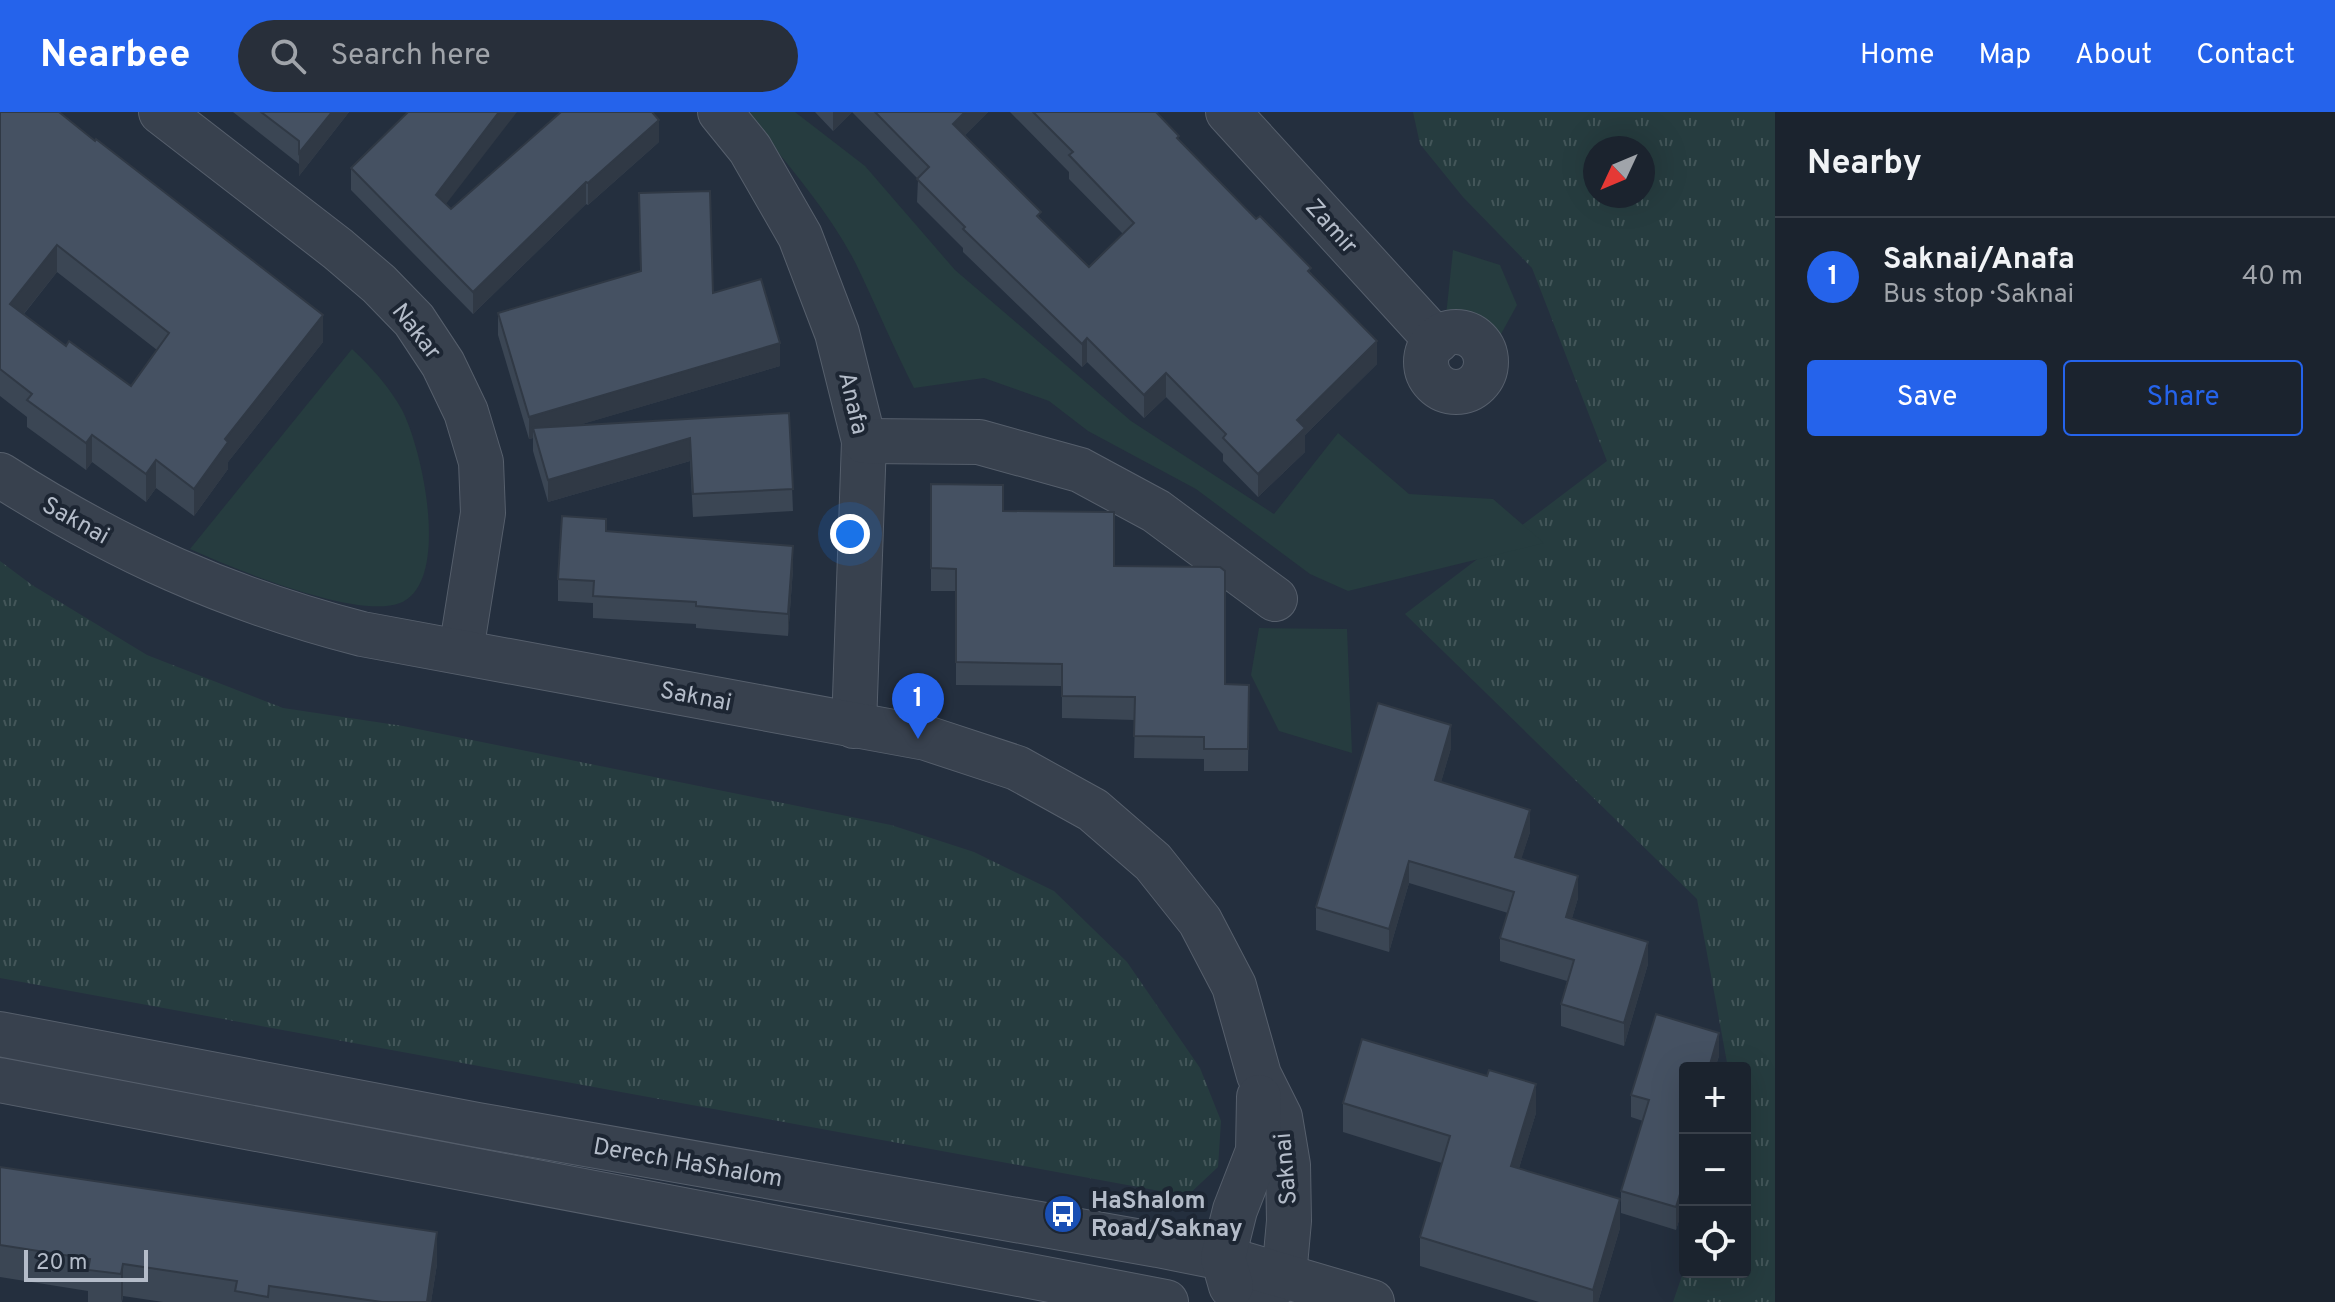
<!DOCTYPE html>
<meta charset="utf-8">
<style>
:root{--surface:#1b232e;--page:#282f3a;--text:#f1f3f6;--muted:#a0a4aa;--line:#39404a;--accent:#2563eb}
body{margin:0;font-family:Overpass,sans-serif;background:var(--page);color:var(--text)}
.controls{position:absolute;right:24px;bottom:24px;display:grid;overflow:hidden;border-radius:8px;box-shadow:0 8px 32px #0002}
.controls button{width:72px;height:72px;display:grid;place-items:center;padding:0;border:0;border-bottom:2px solid var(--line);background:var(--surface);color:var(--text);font:40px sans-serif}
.compass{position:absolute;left:1583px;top:24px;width:72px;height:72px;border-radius:50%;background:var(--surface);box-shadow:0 8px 32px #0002;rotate:226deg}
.scale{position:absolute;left:24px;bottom:20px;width:124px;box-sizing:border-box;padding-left:8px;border:4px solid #b4bcc9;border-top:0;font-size:22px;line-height:28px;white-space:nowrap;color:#b4bcc9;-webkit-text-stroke:6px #1d2633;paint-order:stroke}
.you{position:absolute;left:850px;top:422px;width:28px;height:28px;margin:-20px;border:6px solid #fff;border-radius:50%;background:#1a73e8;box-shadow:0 0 0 12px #1a73e833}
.badge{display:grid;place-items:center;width:52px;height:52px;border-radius:50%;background:var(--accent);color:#fff;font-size:26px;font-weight:700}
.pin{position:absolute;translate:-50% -66px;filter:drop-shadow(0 2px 4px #0008)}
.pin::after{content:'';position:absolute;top:42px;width:28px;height:24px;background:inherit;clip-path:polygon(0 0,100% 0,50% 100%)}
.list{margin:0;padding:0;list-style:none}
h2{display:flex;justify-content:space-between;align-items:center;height:104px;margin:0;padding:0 32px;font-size:34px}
h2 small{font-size:26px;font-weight:400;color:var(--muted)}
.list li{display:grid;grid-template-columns:52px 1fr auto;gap:24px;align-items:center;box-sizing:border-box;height:120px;padding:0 32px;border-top:2px solid var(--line)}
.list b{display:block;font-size:30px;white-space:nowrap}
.list p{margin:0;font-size:26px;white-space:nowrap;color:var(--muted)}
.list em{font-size:26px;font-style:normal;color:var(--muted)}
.actions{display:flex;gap:16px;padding:24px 32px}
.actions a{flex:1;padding:18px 0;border:2px solid var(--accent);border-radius:8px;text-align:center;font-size:28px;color:var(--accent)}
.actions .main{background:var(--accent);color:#fff}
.icon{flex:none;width:44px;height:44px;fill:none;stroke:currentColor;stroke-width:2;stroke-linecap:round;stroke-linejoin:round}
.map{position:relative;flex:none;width:1775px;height:1190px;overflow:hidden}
header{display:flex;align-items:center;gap:48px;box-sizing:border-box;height:112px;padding:0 40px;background:var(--accent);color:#fff}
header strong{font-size:38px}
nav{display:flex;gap:44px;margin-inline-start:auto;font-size:28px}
.search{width:560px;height:72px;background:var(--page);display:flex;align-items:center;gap:20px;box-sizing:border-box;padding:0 28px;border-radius:44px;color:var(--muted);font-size:30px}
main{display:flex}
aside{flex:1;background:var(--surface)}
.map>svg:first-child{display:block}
</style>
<header>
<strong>Nearbee</strong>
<div class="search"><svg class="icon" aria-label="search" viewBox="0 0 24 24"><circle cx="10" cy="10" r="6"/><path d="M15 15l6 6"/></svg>Search here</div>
<nav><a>Home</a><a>Map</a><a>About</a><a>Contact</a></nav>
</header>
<main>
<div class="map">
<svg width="1775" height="1190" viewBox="0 0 1775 1190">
<defs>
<pattern id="grass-tufts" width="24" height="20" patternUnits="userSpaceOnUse" patternTransform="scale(2)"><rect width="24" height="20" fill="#263c3f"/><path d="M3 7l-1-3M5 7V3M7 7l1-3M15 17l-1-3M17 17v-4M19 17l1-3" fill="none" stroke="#435659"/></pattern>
</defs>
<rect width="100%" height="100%" fill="#242f3e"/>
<!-- grass -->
<g fill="url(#grass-tufts)" fill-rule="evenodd">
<path d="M1413 0H1775V1190H1673L1685 1155V1160H1745V956H1728L1697 787 1405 502 1607 349 1532 156 1463 85 1420 32ZM1595 36H1643V84H1595Z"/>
<path d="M0 449 32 473 147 543 283 596 403 614 891 713 974 740 1054 779 1127 850 1200 956 1221 1009 1218 1055 1187 1084 0 866Z"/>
</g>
<!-- park -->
<g fill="#263c3f">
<path d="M749 0H795L865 54 955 158 1131 309 1274 402 1338 321 1409 382 1493 387 1544 431 1348 479 1310 462 1196 377 1088 319 1049 289 984 266 914 276C893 235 876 193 856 152 828 97 785 50 747 2Z"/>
<path d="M1453 138 1500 153 1517 193 1495 233 1445 213Z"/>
<path d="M352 237C371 255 389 274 402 298 422 336 452 470 400 491 357 508 232 456 190 437Z"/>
<path d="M1259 516 1347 517 1352 641 1279 619 1251 563Z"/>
</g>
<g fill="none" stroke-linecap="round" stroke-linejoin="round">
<defs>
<g id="minor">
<path d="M161 0 338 137 379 172 414 208 443 252 466 300 481 350 483 401 461 539"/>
<path d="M720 0 750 37 800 124 837 221 864 329 854 614"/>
<path d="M1228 0 1437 229"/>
<circle cx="1456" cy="250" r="30"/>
<path d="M864 329 979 330 1080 358 1156 399 1275 487"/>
<path d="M0 363C118 438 226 487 362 522L926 626 1017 656 1093 698 1153 750 1200 809 1234 874 1259 963 1280 1005 1288 1053 1289 1109 1284 1164 1256 1190"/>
<path d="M0 922 478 1013 1158 1133 1223 1146 1372 1190"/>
<path d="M0 968 1166 1190"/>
<path d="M1231 1174 1223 1146 1235 1098 1258 1039 1259 985"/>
</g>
</defs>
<!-- minor casing -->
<use href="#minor" stroke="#565f6c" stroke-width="46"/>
<!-- minor -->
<use href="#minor" stroke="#38414e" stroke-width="44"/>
</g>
<!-- wall -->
<g fill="#3b4654" fill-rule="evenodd">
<path d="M0 0 323 230 228 350V357L194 404 156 376 146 390 92 350 86 358 27 315V305L0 284ZM57 160 157 238 131 274 66 234 24 202Z"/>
<path d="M233 0H349L299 64V52Z"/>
<path d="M815 0H988L965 23 1041 107 1089 155 1123 122 1069 67V60L1010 0H1156L1179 29 1311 161 1377 252 1305 323V340L1258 385 1223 349V342L1166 285 1144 306 1087 250 1082 255 963 140V136L917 90 918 67 852 0 833 19Z"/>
<path d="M659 30 588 93 586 92 473 202 351 78V56L446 92 451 97Z"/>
<path d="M639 81 713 181 780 254 575 314 789 301 793 399 693 405 690 349 548 390 533 339V326L529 327 498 223V201L640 159Z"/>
<path d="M931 372 1003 399 1114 454 1225 572 1249 573 1248 659H1204V647L1134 646 1135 608 1062 606V574L956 573V479H931Z"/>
<path d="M606 419 793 457 788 524 696 516V512L593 506V491L558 489V467Z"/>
<path d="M1451 636 1441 670 1530 720 1521 747 1578 786 1572 806 1648 852 1624 934 1561 914V892L1567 869 1500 849V826L1508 801 1409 771 1389 840 1316 818V795Z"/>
<path d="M1656 902 1719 921V944L1715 956H1685V1089L1676 1118 1621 1101V1079L1643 1009 1631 1005V983Z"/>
<path d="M1343 991 1536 1001 1519 1056 1620 1116 1598 1190H1539L1420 1154V1125L1442 1051 1343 1020Z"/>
<path d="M0 1055 437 1152 431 1190H163L123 1184 122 1190H88V1179L0 1165Z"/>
</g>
<!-- shaded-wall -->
<g fill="#303945">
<path d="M332 0H349L299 64V41Z"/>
<path d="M499 0H517L436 105V83Z"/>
<path d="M833 0H852L833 19Z"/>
<path d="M965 0H988L953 35V12Z"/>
<path d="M659 8V30L588 93V71Z"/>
<path d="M586 70V92L473 202V180Z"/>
<path d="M57 133V160L10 219V192Z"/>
<path d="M323 203V230L228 350V357L194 404V377L225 327Z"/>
<path d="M1087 226V250L1082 255V232Z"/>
<path d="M1377 229V252L1305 323V340L1258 385V362L1297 308Z"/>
<path d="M780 231V254L535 326 533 316V326L529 327V305Z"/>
<path d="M1166 261V285L1144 306V283Z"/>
<path d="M92 323V350L86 358V331Z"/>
<path d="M690 326V349L548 390V368Z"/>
<path d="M156 348V376L146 390V362Z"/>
<path d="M793 434V457L788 524V502Z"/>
<path d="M1451 613V636L1435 691V668Z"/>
<path d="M1530 698V720L1515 767V745Z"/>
<path d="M1409 749V771L1389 840V817Z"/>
<path d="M1578 764V786L1566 827V805Z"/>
<path d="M1648 830V852L1624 934V911Z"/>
<path d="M1719 921V944L1715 956H1709Z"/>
<path d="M1536 972V1001L1511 1082V1054Z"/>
<path d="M1685 1066V1089L1676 1118V1095Z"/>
<path d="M1620 1087V1116L1598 1190H1593V1178Z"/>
<path d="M437 1120V1152L431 1190H427Z"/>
<path d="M123 1152V1184L121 1190V1162Z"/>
</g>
<!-- building -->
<g fill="#455162" stroke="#303945" stroke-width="2" fill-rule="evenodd">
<path d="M0 0H59L95 29 96 27 323 203 225 327 228 330 194 377 156 348 146 362 92 323 86 331 27 288 32 282 0 257ZM57 133 169 221 131 274 69 229 66 234 10 192Z"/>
<path d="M261 0H332L299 41V29Z"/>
<path d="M408 0H499L436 83 451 97 561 0H652L659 8 588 71 586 70 473 180 351 56Z"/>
<path d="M875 0H965L953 12 1041 100 1037 104 1089 155 1134 111 1069 43 1073 40 1033 0H1156L1179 24 1177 26 1256 107 1260 104 1311 156 1308 159 1377 229 1297 308 1305 316 1258 362 1223 326 1226 322 1166 261 1144 283 1087 226 1082 232 963 117 965 115 917 67 929 55Z"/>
<path d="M710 79 713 181 761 167 780 231 529 305 498 201 641 159 639 81Z"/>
<path d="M789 301 793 377 693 382 690 326 548 368 533 316Z"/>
<path d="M931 372 1003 373V399L1114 400V454L1220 455 1225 459V572L1249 573 1248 637H1204V625L1134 624 1135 585 1062 584V552L956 550V457L931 456Z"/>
<path d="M562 404 606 407V419L793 434 788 502 696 494V490L593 484 594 469 558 467Z"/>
<path d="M1378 591 1451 613 1435 668 1530 698 1515 745 1578 764 1566 805 1648 830 1624 911 1561 892 1574 848 1500 826 1514 780 1409 749 1389 817 1316 795Z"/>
<path d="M1656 902 1719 921 1709 956H1685V1066L1676 1095 1621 1079 1649 988 1631 983Z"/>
<path d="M1362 927 1487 964 1489 958 1536 972 1511 1054 1620 1087 1593 1178 1420 1125 1450 1024 1343 991Z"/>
<path d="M0 1055 437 1120 427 1190H382L269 1174 268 1185 235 1179 237 1169 123 1152 121 1162 88 1158 90 1147 0 1133Z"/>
</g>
<!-- icons -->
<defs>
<symbol id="bus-disc" viewBox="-11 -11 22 22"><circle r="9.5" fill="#1a4fb4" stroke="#1d2633"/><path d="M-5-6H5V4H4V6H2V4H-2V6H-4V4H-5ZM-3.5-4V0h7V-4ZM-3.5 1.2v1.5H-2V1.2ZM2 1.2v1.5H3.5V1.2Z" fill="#fff"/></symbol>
</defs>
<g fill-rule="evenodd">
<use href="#bus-disc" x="1041" y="1080" width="44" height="44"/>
</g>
<g text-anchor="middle" stroke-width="8" stroke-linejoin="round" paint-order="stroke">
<!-- street labels -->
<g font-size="24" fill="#b4bcc9" stroke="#1d2633">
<text transform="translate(1332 114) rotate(48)" y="8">Zamir</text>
<text transform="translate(417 219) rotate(52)" y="8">Nakar</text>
<text transform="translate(854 291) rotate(77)" y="8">Anafa</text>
<text transform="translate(76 408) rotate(29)" y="8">Saknai</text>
<text transform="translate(696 584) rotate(11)" y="8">Saknai</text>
<text transform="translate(688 1050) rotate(10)" y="8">Derech HaShalom</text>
<text transform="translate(1285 1057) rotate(-95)" y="8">Saknai</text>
</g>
<!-- poi labels -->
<g font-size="24" font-weight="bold" fill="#b4bcc9" stroke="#1d2633" text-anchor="start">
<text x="1091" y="1096">HaShalom<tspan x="1091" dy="28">Road/Saknay</tspan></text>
</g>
</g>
</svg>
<div class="controls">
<button>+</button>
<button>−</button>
<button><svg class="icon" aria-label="locate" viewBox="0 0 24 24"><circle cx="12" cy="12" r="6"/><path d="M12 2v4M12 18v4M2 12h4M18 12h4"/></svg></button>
</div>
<svg class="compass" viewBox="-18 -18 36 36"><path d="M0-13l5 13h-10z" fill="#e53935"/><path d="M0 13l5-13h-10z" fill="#a0a4aa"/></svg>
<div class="scale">20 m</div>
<div class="you"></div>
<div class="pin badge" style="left:918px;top:627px">1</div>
</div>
<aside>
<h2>Nearby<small></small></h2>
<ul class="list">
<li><span class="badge">1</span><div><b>Saknai/Anafa</b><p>Bus stop · Saknai</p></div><em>40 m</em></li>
</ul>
<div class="actions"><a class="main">Save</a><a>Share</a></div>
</aside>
</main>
